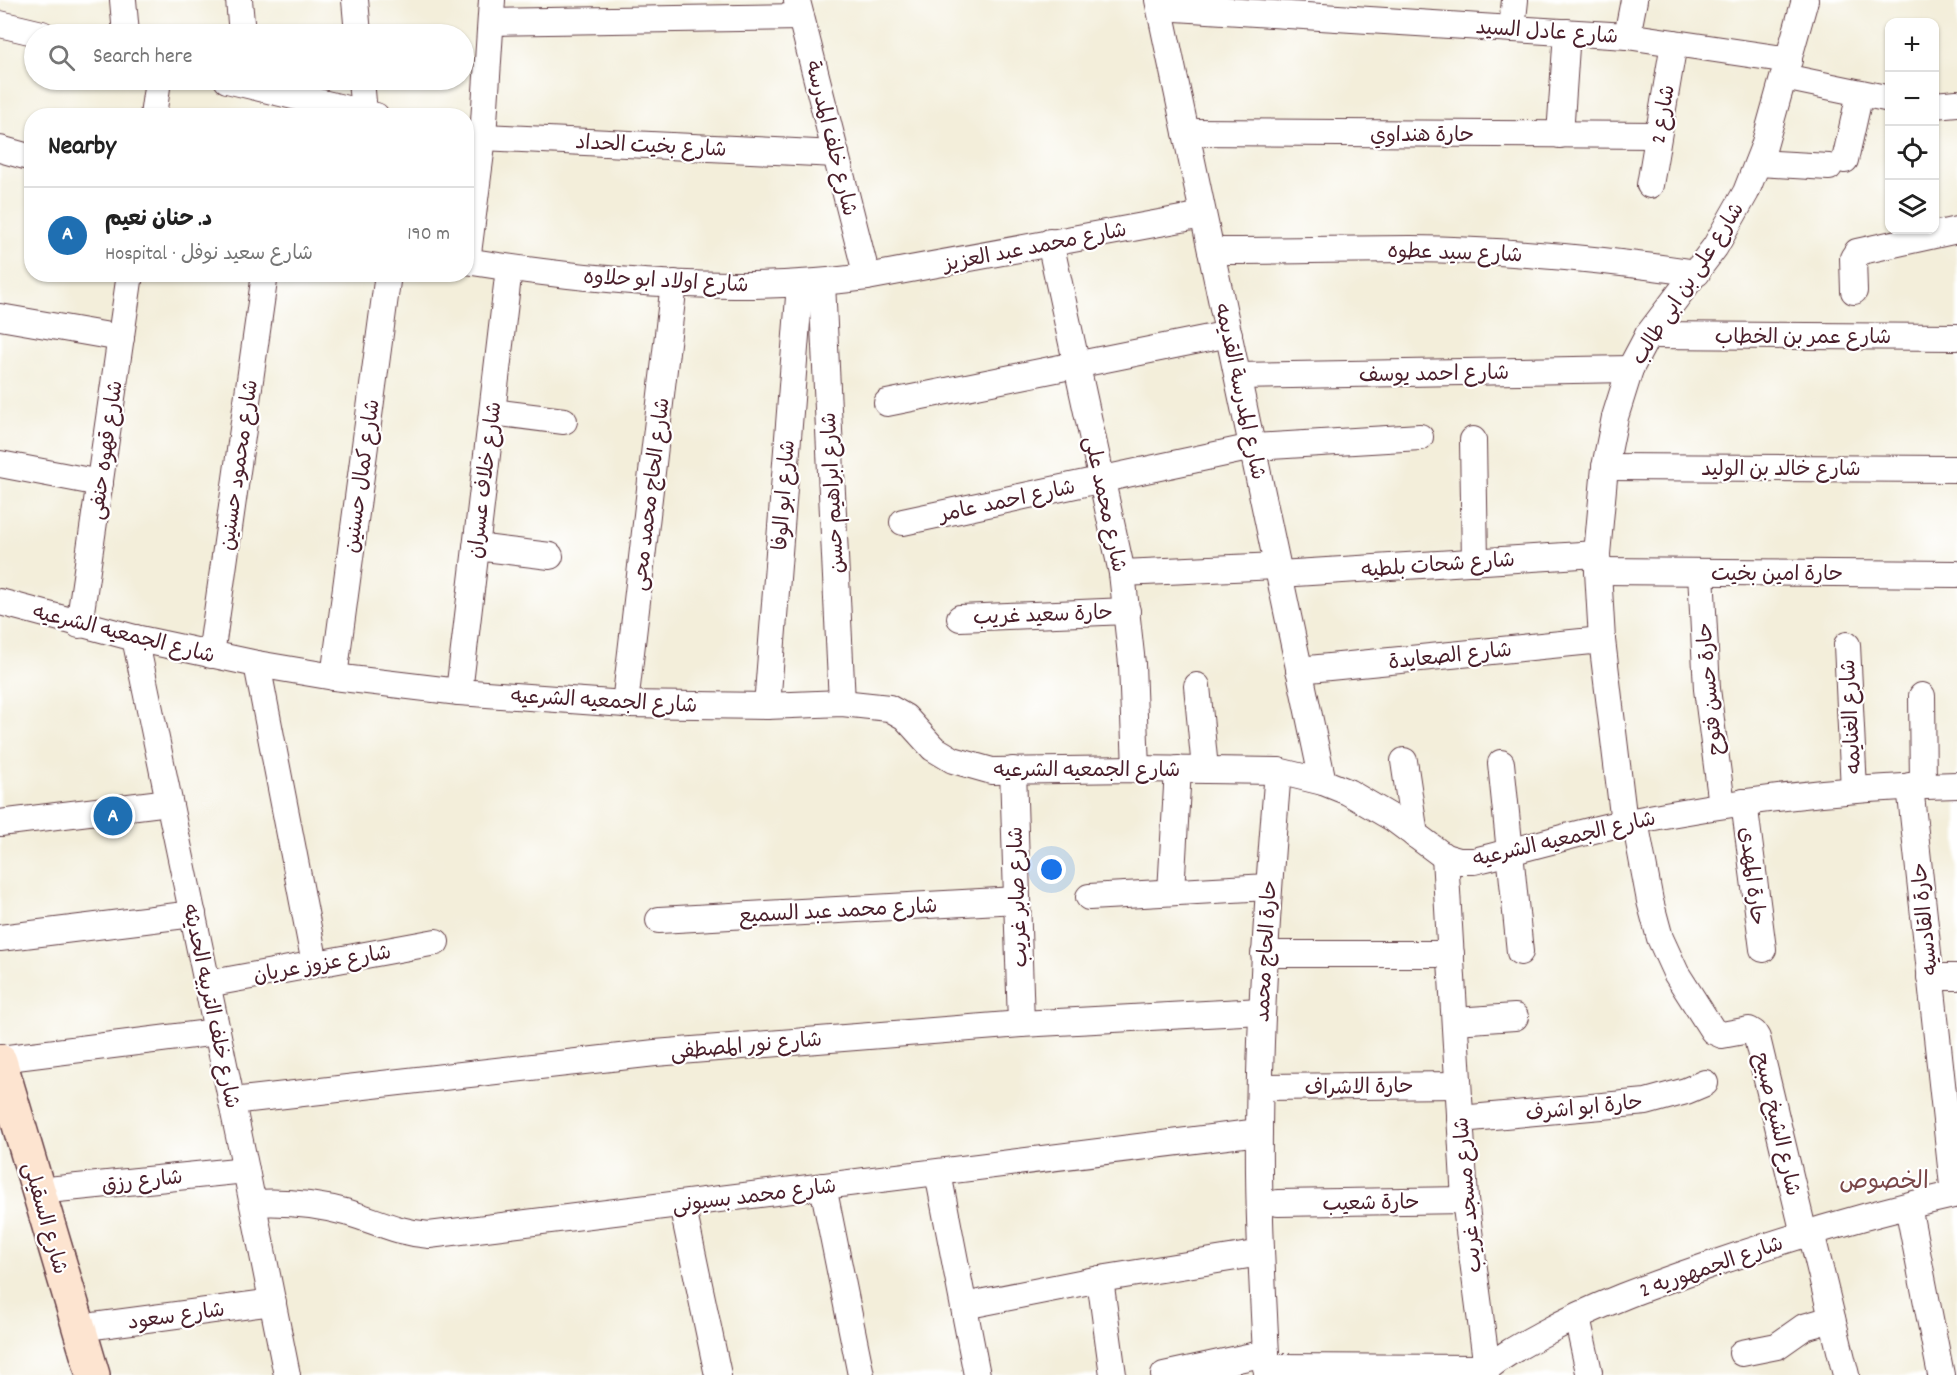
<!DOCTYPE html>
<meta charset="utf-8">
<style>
:root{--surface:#fff;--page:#f2f2f2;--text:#222;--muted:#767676;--line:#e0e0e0;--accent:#1f6fb2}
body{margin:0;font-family:Dekko,"Playpen Sans Arabic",sans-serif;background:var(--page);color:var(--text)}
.controls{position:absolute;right:18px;top:18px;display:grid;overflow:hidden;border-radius:12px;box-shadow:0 2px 4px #0004}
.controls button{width:54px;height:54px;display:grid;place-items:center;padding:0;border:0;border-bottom:2px solid var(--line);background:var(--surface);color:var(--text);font:30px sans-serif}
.you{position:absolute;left:1052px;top:870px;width:21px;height:21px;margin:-15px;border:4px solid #fff;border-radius:50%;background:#1a73e8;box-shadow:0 0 0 9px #1a73e833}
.badge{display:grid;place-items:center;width:39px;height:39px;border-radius:50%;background:var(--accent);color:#fff;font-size:20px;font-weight:700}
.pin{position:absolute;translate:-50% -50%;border:3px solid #fff;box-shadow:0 2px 6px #0006}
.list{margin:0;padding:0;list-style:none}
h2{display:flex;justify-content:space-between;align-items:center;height:78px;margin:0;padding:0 24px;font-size:26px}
h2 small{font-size:20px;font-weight:400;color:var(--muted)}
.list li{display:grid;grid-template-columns:39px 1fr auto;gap:18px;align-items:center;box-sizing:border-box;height:96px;padding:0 24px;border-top:2px solid var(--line)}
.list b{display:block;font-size:22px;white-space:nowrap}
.list p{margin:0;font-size:20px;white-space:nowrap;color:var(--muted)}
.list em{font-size:20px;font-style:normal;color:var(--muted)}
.icon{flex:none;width:33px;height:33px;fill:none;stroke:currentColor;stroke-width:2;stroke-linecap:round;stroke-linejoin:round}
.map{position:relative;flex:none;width:1957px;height:1375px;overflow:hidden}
.search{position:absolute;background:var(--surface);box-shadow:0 2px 4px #0004;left:24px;top:24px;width:450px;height:66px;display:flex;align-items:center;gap:15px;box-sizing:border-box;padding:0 21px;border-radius:33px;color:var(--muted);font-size:22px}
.panel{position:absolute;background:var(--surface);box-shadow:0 2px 4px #0004;left:24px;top:108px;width:450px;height:174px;border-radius:24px}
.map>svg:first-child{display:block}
</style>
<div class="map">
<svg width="1957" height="1375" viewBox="0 0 1957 1375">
<rect width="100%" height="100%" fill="#fff"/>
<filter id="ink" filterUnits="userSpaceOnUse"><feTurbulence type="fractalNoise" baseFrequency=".0167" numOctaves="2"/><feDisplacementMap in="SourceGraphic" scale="12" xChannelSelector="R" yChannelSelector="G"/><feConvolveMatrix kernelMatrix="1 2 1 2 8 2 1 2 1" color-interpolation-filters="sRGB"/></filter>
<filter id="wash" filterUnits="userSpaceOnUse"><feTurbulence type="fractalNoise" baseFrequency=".008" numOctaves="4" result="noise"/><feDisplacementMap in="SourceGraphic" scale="24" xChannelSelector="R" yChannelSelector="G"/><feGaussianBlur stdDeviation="1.35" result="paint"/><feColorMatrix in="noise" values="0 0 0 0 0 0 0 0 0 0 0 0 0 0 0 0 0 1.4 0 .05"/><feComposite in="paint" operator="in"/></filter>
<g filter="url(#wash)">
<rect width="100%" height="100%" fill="#f3eeda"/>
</g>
<g filter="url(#ink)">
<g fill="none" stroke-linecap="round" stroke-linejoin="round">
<defs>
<g id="street">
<path d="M123 0 126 34"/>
<path d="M239 0 242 34"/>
<path d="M355 0 358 34"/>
<path d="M1158 0 1323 782"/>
<path d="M797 1 867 277"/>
<path d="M1160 7 1627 36 1789 60"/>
<path d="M491 22 801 17"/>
<path d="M0 24 42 34"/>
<path d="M1512 29 1515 0"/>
<path d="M1627 36 1634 0"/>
<path d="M1784 77 1890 99"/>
<path d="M227 80 376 116"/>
<path d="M361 80 364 113"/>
<path d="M1934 105 1957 103"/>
<path d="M153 116 158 80"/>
<path d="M1186 132 1658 135"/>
<path d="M466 134 483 137 836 154"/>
<path d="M1560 135 1567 32"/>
<path d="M0 149 32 158"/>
<path d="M1845 160 1860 93"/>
<path d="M1758 163 1829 167"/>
<path d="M1650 185 1674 43"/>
<path d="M1050 242 1122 573 1132 664 1136 769"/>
<path d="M1211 251C1278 251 1345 249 1411 249 1507 250 1602 259 1697 273"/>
<path d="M466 261C598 282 735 294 867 277L1203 215"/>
<path d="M467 261 483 137 492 0"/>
<path d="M822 283 842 703"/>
<path d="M1854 291 1853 258 1857 252 1957 230"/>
<path d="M0 317 121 338"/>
<path d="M1648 335 1957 337"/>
<path d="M1238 376 1630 369"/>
<path d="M887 403 1229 334"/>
<path d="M493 412 564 421"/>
<path d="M1473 440 1475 562"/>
<path d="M0 464 100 483"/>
<path d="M1605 467 1957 469"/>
<path d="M903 522 1253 447 1420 437"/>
<path d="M476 547 550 556"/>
<path d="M1598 571 1957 574"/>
<path d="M1122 573 1277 566"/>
<path d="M1701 573 1707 689 1722 805"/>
<path d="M1279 574 1597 554"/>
<path d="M0 602 135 638 257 664 334 677 459 692 625 704 767 706 842 703 889 708 905 717 933 748 953 760 992 771 1136 769 1278 771 1323 782 1348 792 1394 819 1445 857 1459 861H1474C1524 849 1573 834 1623 823 1733 801 1845 787 1957 785"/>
<path d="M960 618 1127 611"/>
<path d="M79 625 130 274"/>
<path d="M135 638 246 1170 287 1375"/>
<path d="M1847 645 1854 790"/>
<path d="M211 655 265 274"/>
<path d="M257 664 315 964"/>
<path d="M1299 670 1602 640"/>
<path d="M334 677 388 274"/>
<path d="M1197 686 1205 769"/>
<path d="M459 692 509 268"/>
<path d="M1922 696 1923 785"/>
<path d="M625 704 674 283"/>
<path d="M767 706 800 284"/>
<path d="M1404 761 1415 835"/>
<path d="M1501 763 1520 952"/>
<path d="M1013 770 1021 1024"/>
<path d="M1910 786 1954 1195"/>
<path d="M1744 802 1763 949"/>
<path d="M1635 821 1650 901 1660 938 1676 973 1713 1031 1722 1035 1749 1030 1754 1033 1757 1038 1804 1234"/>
<path d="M0 823 169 802"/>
<path d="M1624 823 1602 640 1597 554 1605 467 1615 417 1630 369 1648 335 1715 247 1746 192 1764 146 1805 0"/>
<path d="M1171 892 1178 769"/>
<path d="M1089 897 1268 887"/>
<path d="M659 920 1017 900"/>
<path d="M0 938 193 914"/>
<path d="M1264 954H1451"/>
<path d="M1930 977H1957"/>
<path d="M207 984 436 942"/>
<path d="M1455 1021 1515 1017"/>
<path d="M0 1059 217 1032"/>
<path d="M1260 1087 1458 1085"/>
<path d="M232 1101 655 1053 1021 1024 1261 1011"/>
<path d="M1460 1119 1646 1102 1686 1091 1705 1083"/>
<path d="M938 1173 977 1375"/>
<path d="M823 1186 861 1375"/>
<path d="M38 1191 246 1170"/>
<path d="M253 1203C286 1201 317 1204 349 1213 379 1222 396 1232 429 1235L1259 1132"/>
<path d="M1278 1203 1465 1200"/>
<path d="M682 1204 718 1375"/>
<path d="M1908 1206 1941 1375"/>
<path d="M1811 1232 1846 1375"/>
<path d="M1100 1279 1113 1375"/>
<path d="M964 1306 1100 1279 1261 1253"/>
<path d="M1577 1317 1589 1372"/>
<path d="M79 1328 273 1302"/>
<path d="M1742 1353 1777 1346 1804 1327 1832 1319"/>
<path d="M1266 1367 1487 1368 1465 1200 1445 857"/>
<path d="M1164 1375 1266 1353"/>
<path d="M1267 1375C1263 1293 1258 1211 1259 1130 1260 1010 1268 890 1278 771"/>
<path d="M1480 1375C1498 1357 1522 1345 1544 1333 1595 1305 1649 1286 1704 1267 1787 1238 1871 1213 1957 1194"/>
</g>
<path id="secondary" d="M0 1061 93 1375"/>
</defs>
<!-- street casing -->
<use href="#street" stroke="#633e45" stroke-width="28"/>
<!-- secondary casing -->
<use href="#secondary" stroke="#633e45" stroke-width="36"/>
<!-- street -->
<use href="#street" stroke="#fff" stroke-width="26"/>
<!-- secondary -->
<use href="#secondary" stroke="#fde4d0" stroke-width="33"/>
</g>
</g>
<g text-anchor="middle" stroke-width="4.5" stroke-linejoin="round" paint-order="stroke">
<!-- street labels -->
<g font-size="21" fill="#4a1f2b" stroke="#fff">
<text transform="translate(1547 31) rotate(4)" y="7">شارع عادل السيد</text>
<text transform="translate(1662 114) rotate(-80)" y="7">شارع 2</text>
<text x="1422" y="141">حارة هنداوي</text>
<text transform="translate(832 138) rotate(76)" y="7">شارع خلف المدرسة</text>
<text transform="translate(651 145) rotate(3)" y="7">شارع بخيت الحداد</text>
<text transform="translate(1035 246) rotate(-11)" y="7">شارع محمد عبد العزيز</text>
<text transform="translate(1455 252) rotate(2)" y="7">شارع سيد عطوه</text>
<text transform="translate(666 280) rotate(3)" y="7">شارع اولاد ابو حلاوه</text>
<text transform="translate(1687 283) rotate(-57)" y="7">شارع على بن ابى طالب</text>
<text x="1803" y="343">شارع عمر بن الخطاب</text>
<text transform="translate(1434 373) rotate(-1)" y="7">شارع احمد يوسف</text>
<text transform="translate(1241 391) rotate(78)" y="7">شارع المدرسة القديمه</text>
<text transform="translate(105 450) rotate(-82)" y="7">شارع قهوه حنفى</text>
<text transform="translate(238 465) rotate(-82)" y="7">شارع محمود حسنين</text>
<text x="1781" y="475">شارع خالد بن الوليد</text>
<text transform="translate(361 476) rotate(-82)" y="7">شارع كمال حسنين</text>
<text transform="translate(484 480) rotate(-83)" y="7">شارع خلاف عسران</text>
<text transform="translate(832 493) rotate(-93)" y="7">شارع ابراهيم حسن</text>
<text transform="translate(650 494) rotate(-83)" y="7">شارع الحاج محمد محى</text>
<text transform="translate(783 495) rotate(-86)" y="7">شارع ابو الوفا</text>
<text transform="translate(1007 500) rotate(-12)" y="7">شارع احمد عامر</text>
<text transform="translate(1106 504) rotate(78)" y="7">شارع محمد على</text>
<text transform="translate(1438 564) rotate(-4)" y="7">شارع شحات بلطيه</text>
<text x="1777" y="580">حارة امين بخيت</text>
<text transform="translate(1043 614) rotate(-2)" y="7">حارة سعيد غريب</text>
<text transform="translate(124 633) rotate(14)" y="7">شارع الجمعيه الشرعيه</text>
<text transform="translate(1450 655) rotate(-6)" y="7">شارع الصعايدة</text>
<text transform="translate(1709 689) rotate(-95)" y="7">حارة حسن فتوح</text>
<text transform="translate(604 700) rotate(3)" y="7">شارع الجمعيه الشرعيه</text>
<text transform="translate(1850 717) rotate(-93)" y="7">شارع الغنايمه</text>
<text x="1087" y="776">شارع الجمعيه الشرعيه</text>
<text transform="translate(1564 838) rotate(-13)" y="7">شارع الجمعيه الشرعيه</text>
<text transform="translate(1753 876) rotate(83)" y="7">حارة المهدى</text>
<text transform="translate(1017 897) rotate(-92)" y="7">شارع صابر غريب</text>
<text transform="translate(838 910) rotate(-3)" y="7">شارع محمد عبد السميع</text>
<text transform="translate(1924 919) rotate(-96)" y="7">حارة القادسيه</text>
<text transform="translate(1265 951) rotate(-87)" y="7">حارة الحاج محمد</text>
<text transform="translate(322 963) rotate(-10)" y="7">شارع عزوز عريان</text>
<text transform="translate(212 1006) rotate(78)" y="7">شارع خلف التربيه الحديثه</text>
<text transform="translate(746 1045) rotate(-5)" y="7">شارع نور المصطفى</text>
<text transform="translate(1359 1086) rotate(-1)" y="7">حارة الاشراف</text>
<text transform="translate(1584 1107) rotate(-6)" y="7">حارة ابو اشرف</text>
<text transform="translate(1778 1124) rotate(77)" y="7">شارع الشيخ صبيح</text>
<text transform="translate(142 1180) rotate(-6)" y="7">شارع رزق</text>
<text transform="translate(754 1195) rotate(-7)" y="7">شارع محمد بسيونى</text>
<text transform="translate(1467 1195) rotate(-95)" y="7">شارع مسجد غريب</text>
<text transform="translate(1371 1202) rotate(-1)" y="7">حارة شعيب</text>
<text transform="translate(46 1218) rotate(74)" y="7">شارع السقيلى</text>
<text transform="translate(1711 1266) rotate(-19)" y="7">شارع الجمهوريه 2</text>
<text transform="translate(176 1315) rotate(-8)" y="7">شارع سعود</text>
</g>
<!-- quarter labels -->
<g font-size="24" fill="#7a4748" stroke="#fff">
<text x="1884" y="1188">الخصوص</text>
</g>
</g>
</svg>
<div class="controls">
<button>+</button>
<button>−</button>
<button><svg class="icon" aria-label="locate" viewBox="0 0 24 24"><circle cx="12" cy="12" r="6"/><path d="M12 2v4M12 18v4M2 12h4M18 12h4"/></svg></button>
<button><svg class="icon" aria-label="layers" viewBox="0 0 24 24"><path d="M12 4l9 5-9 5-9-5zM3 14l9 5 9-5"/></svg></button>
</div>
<div class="you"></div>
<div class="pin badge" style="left:113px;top:816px">A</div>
<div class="search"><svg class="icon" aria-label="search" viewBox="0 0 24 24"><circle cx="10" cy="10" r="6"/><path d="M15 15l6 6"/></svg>Search here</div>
<section class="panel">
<h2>Nearby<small></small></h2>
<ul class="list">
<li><span class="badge">A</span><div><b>د. حنان نعيم</b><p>Hospital · شارع سعيد نوفل</p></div><em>190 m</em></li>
</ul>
</section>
</div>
